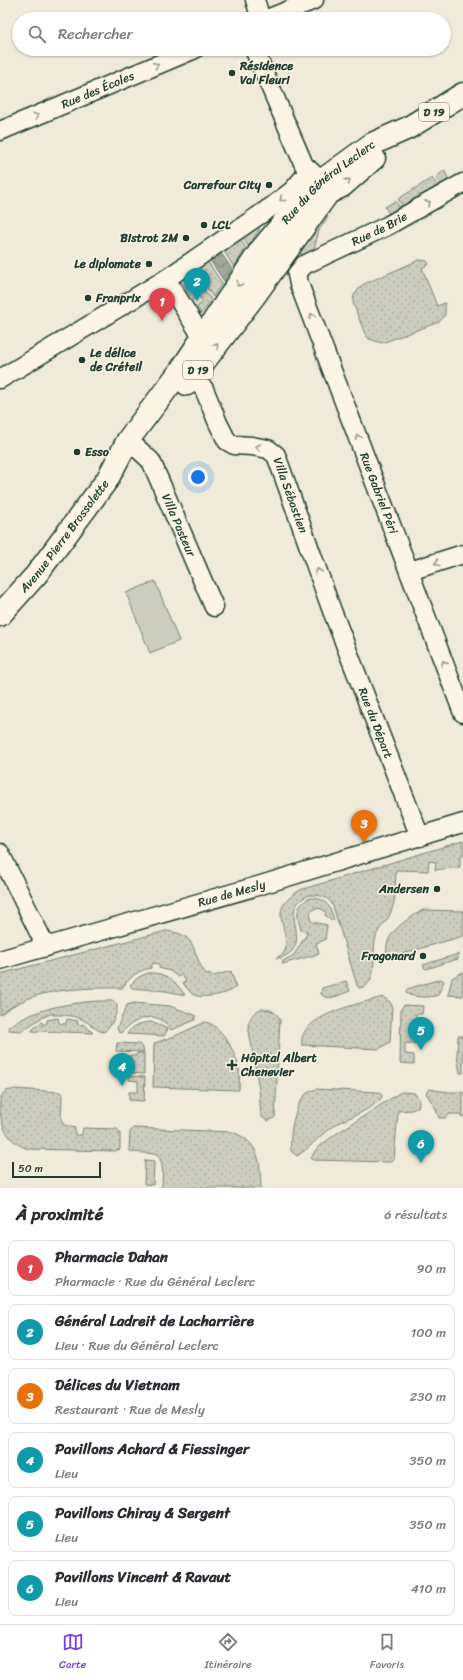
<!DOCTYPE html>
<html lang="fr">
<meta charset="utf-8">
<style>
:root{--surface:#fff;--page:#f2f2f3;--text:#2b2b33;--muted:#7c7c81;--line:#e1e1e2;--accent:#7c3aed}
body{margin:0;font-family:Sriracha,sans-serif;background:var(--page);color:var(--text)}
.scale{position:absolute;left:12px;bottom:10px;width:89px;box-sizing:border-box;padding-left:4px;border:2px solid #1f3d34;border-top:0;font-size:11px;line-height:14px;white-space:nowrap;color:#1f3d34;-webkit-text-stroke:3px #fcf5e5;paint-order:stroke}
.you{position:absolute;left:198px;top:477px;width:14px;height:14px;margin:-10px;border:3px solid #fff;border-radius:50%;background:#1a73e8;box-shadow:0 0 0 6px #1a73e833}
.badge{display:grid;place-items:center;width:26px;height:26px;border-radius:50%;background:var(--accent);color:#fff;font-size:13px;font-weight:700}
.pin{position:absolute;translate:-50% -33px;filter:drop-shadow(0 1px 2px #0008)}
.pin::after{content:'';position:absolute;top:21px;width:14px;height:12px;background:inherit;clip-path:polygon(0 0,100% 0,50% 100%)}
.list{margin:0;padding:0;list-style:none}
h2{display:flex;justify-content:space-between;align-items:center;height:52px;margin:0;padding:0 16px;font-size:17px}
h2 small{font-size:13px;font-weight:400;color:var(--muted)}
.list li{display:grid;grid-template-columns:26px 1fr auto;gap:12px;align-items:center;box-sizing:border-box;height:56px;margin:0 8px 8px;padding:0 8px;border:1px solid var(--line);border-radius:8px}
.list b{display:block;font-size:15px;white-space:nowrap}
.list p{margin:0;font-size:13px;white-space:nowrap;color:var(--muted)}
.list em{font-size:13px;font-style:normal;color:var(--muted)}
.icon{flex:none;width:22px;height:22px;fill:none;stroke:currentColor;stroke-width:2;stroke-linecap:round;stroke-linejoin:round}
.map{position:relative;flex:none;width:463px;height:1188px;overflow:hidden}
.search{position:absolute;background:var(--surface);box-shadow:0 1px 3px #0004;left:12px;right:12px;top:12px;height:44px;display:flex;align-items:center;gap:10px;box-sizing:border-box;padding:0 14px;border-radius:22px;color:var(--muted);font-size:15px}
.sheet{height:436px;background:var(--surface)}
nav{display:flex;justify-content:space-around;align-items:center;box-sizing:border-box;height:56px;border-top:1px solid var(--line);background:var(--surface);font-size:11px;color:var(--muted)}
nav a{display:grid;justify-items:center;gap:2px}
nav .on{color:var(--accent)}
.map>svg:first-child{display:block}
</style>
<div class="map">
<svg width="463" height="1188" viewBox="0 0 463 1188">
<defs>
<pattern id="grass-dots" width="8" height="8" patternUnits="userSpaceOnUse"><rect width="8" height="8" fill="#cccdbf"/><path d="M2 2h.1M6 6h.1" fill="none" stroke="#afb1a5" stroke-width="1.8" stroke-linecap="round"/></pattern>
<pattern id="water-waves" width="16" height="10" patternUnits="userSpaceOnUse"><rect width="16" height="10" fill="#9fa89a"/><path d="M0 5q4-4 8 0t8 0" fill="none" stroke="#818a7e"/></pattern>
</defs>
<rect width="100%" height="100%" fill="#efeada"/>
<filter id="ink" filterUnits="userSpaceOnUse"><feTurbulence type="fractalNoise" baseFrequency=".025" numOctaves="2"/><feDisplacementMap in="SourceGraphic" scale="8" xChannelSelector="R" yChannelSelector="G"/><feConvolveMatrix kernelMatrix="1 2 1 2 8 2 1 2 1" color-interpolation-filters="sRGB"/></filter>
<g filter="url(#ink)">
<!-- grass -->
<g fill="url(#grass-dots)" stroke="#76857a">
<path d="M444 170 450 182 441 187 436 178Z"/>
<path d="M432 178 439 188 403 208 398 199Z"/>
<path d="M395 201 401 209 390 215 385 207Z"/>
<path d="M325 213 328 217 319 230 314 250 304 256 294 250Z"/>
<path d="M258 227 260 229 248 246 243 238Z"/>
<path d="M240 239 246 248 234 267 224 251Z"/>
<path d="M419 260 427 261 429 264 422 268 437 306 445 303V315L439 322 382 343 369 339 365 334 353 303 354 295 362 285Z"/>
<path d="M208 262 222 283 213 297 195 270Z"/>
<path d="M192 272 211 300 201 314 197 307 203 302 198 295 193 300 180 280Z"/>
<path d="M463 841V855L460 857V867L435 870 436 862 429 861 428 871 396 870C395 886 397 902 389 916 386 923 378 928 376 937 371 951 380 986 359 988L357 985 333 906C329 896 319 895 309 895 278 909 307 932 292 951 289 954 285 956 281 958H276L283 954 286 948C286 919 268 911 300 890Z"/>
<path d="M309 898C325 897 330 905 334 920H332L325 915 326 913 322 909 315 908 311 912 310 918 312 922 327 925 325 940 316 943 319 954 282 964 283 961 294 955 308 932 301 930C297 915 294 908 309 898Z"/>
<path d="M423 910 463 911V936L388 958C380 935 406 920 423 910Z"/>
<path d="M166 931C200 934 190 953 206 974L214 976 231 971 236 987C231 994 203 999 194 995 190 993 186 987 183 983L186 981 181 975 178 977 170 971 159 968V964L153 963 151 968C138 970 130 977 122 988 81 988 33 987 0 1015V974Z"/>
<path d="M458 954V959L426 969 424 967 423 965Z"/>
<path d="M463 972V996L448 995 452 978Z"/>
<path d="M148 973C166 972 175 981 185 995L166 991 132 988 130 985 139 977Z"/>
<path d="M441 979 444 981 438 995C430 998 413 998 406 993L407 989Z"/>
<path d="M346 981 350 991C341 994 329 1002 321 994L322 988Z"/>
<path d="M383 997 390 1002 392 1006 390 1042 379 1049 302 1045C297 1015 363 1003 383 997Z"/>
<path d="M97 1001H113L117 1004C118 1014 112 1025 104 1032 96 1031 93 1025 85 1021 75 1015 65 1015 53 1015V1013L41 1018 22 1031 9 1030 8 1027C38 1008 63 1004 97 1001Z"/>
<path d="M134 1003 170 1006 195 1015 196 1017 195 1020 171 1030C159 1009 136 1017 122 1032L119 1033 117 1028 127 1005Z"/>
<path d="M404 1005 423 1006 422 1014H416L415 1044 405 1043V1054L414 1055V1064L400 1063 401 1009Z"/>
<path d="M261 1009C270 1009 275 1011 280 1019L275 1117 269 1121 263 1118 261 1115 259 1089 248 1025C251 1017 253 1012 261 1009Z"/>
<path d="M58 1018 59 1023 66 1024 67 1019 78 1021 77 1024 81 1025 83 1024 93 1033 32 1031 33 1029 42 1022 43 1025 47 1023V1020Z"/>
<path d="M151 1022 168 1029 164 1036 127 1034C133 1025 140 1023 151 1022Z"/>
<path d="M205 1022C222 1025 235 1052 239 1068 240 1074 239 1083 239 1090L153 1087 154 1045 155 1043 175 1036Z"/>
<path d="M458 1036H463V1073H460L457 1056Z"/>
<path d="M117 1043 138 1044 142 1046 144 1052 116 1051Z"/>
<path d="M137 1053H144V1074L130 1073V1055L136 1056Z"/>
<path d="M129 1076 145 1077 144 1101 129 1100V1092H138V1081L129 1080Z"/>
<path d="M15 1089 60 1092 62 1094 61 1119 64 1125 75 1128V1135H82L83 1128 117 1129 120 1132V1149L115 1151 28 1149C7 1141 0 1126 0 1105 0 1100 1 1094 6 1091 8 1090 13 1090 15 1089Z"/>
<path d="M316 1089 378 1092 381 1093 382 1097C371 1111 351 1116 336 1124 321 1133 312 1147 297 1156L291 1151C289 1135 294 1105 307 1093 309 1092 313 1090 316 1089Z"/>
<path d="M429 1089 448 1092H463V1117L457 1114H450L445 1118H439L435 1107 426 1093Z"/>
<path d="M401 1092 414 1093C419 1098 420 1101 418 1107L412 1110 398 1111 394 1160 390 1162 313 1160 311 1158 317 1148 336 1134Z"/>
<path d="M133 1128 232 1132C260 1142 260 1161 261 1188H162C162 1176 165 1164 157 1154L132 1152 129 1150 130 1132Z"/>
<path d="M145 1160 154 1161 153 1185 144 1184Z"/>
</g>
<!-- pitch -->
<path fill="#cccdbf" stroke="#76857a" d="M155 581 179 641 150 653 126 593Z"/>
<!-- water -->
<path fill="url(#water-waves)" stroke="#6c7d71" d="M221 253 232 269 224 281 210 260Z"/>
<g fill="none" stroke-linecap="round" stroke-linejoin="round">
<defs>
<g id="minor">
<path d="M255 0 261 19"/>
<path d="M267 19 314 0"/>
<path d="M254 49 304 165 318 178"/>
<path id="s1" d="M0 131 195 49"/>
<path id="s2" d="M297 274 299 284 463 713"/>
<path id="s3" d="M297 274 304 265 387 226 463 183"/>
<path d="M202 337 166 279 271 207 293 190 309 171"/>
<path id="s4" d="M192 377 204 389 218 423 227 441 234 445 252 446 268 449 276 455 331 608 420 837"/>
<path d="M0 379 166 279"/>
<path id="s5" d="M137 448 151 461 214 607"/>
<path d="M410 571 463 554"/>
<path d="M0 853 46 947"/>
<path id="s6" d="M0 960 261 885 463 823"/>
</g>
<g id="major">
<path d="M187 384 255 295 328 193 342 186 374 158"/>
<path id="s7" d="M0 615 36 575 107 480 128 440 181 370 260 251 289 216 321 181 372 144 408 128 463 94"/>
</g>
</defs>
<!-- minor casing -->
<use href="#minor" stroke="#1f3d34" stroke-width="21"/>
<!-- major casing -->
<use href="#major" stroke="#1f3d34" stroke-width="25"/>
<!-- minor -->
<use href="#minor" stroke="#fcf5e5" stroke-width="18"/>
<!-- major -->
<use href="#major" stroke="#fcf5e5" stroke-width="22"/>
</g>
<!-- one-way arrows -->
<defs><path id="oneway-chevron" d="M-2-3.5L2.5 0L-2 3.5" fill="none" stroke-width="1.6" stroke-linecap="round" stroke-linejoin="round"/></defs>
<g stroke="#8e998c">
<use href="#oneway-chevron" transform="translate(156 65) rotate(-23)"/>
<use href="#oneway-chevron" transform="translate(36 116) rotate(-23)"/>
<use href="#oneway-chevron" transform="translate(348 181) rotate(-41)"/>
<use href="#oneway-chevron" transform="translate(282 199) rotate(141)"/>
<use href="#oneway-chevron" transform="translate(428 203) rotate(-29)"/>
<use href="#oneway-chevron" transform="translate(239 284) rotate(124)"/>
<use href="#oneway-chevron" transform="translate(312 316) rotate(-111)"/>
<use href="#oneway-chevron" transform="translate(216 346) rotate(-52)"/>
<use href="#oneway-chevron" transform="translate(358 437) rotate(-111)"/>
<use href="#oneway-chevron" transform="translate(258 447) rotate(-170)"/>
<use href="#oneway-chevron" transform="translate(437 563) rotate(162)"/>
<use href="#oneway-chevron" transform="translate(318 571) rotate(-109)"/>
<use href="#oneway-chevron" transform="translate(444 663) rotate(-111)"/>
</g>
</g>
<!-- markers -->
<g fill="#1f3d34" stroke="#fcf5e5" stroke-width="1.5">
<circle cx="232" cy="73" r="4"/>
<circle cx="269" cy="185" r="4"/>
<circle cx="204" cy="225" r="4"/>
<circle cx="186" cy="238" r="4"/>
<circle cx="149" cy="264" r="4"/>
<circle cx="88" cy="298" r="4"/>
<circle cx="82" cy="360" r="4"/>
<circle cx="77" cy="452" r="4"/>
<circle cx="437" cy="889" r="4"/>
<circle cx="423" cy="956" r="4"/>
<path d="M230 1059h4v4h4v4h-4v4h-4v-4h-4v-4h4z"/>
</g>
<g text-anchor="middle" stroke-width="3" stroke-linejoin="round" paint-order="stroke">
<!-- shield labels -->
<g fill="#fcf5e5" stroke="#617469" stroke-width="1">
<rect x="419" y="103" width="30" height="18" rx="3"/>
<rect x="183" y="361" width="30" height="18" rx="3"/>
</g>
<g font-size="11" font-weight="bold" fill="#1f3d34">
<text x="434" y="116">D 19</text>
<text x="198" y="374">D 19</text>
</g>
<!-- poi labels -->
<g font-size="12" font-weight="bold" fill="#1f3d34" stroke="#fcf5e5" text-anchor="start">
<text x="240" y="70">Résidence<tspan x="240" dy="14">Val Fleuri</tspan></text>
<text x="261" y="189" text-anchor="end">Carrefour City</text>
<text x="212" y="229">LCL</text>
<text x="178" y="242" text-anchor="end">Bistrot 2M</text>
<text x="141" y="268" text-anchor="end">Le diplomate</text>
<text x="96" y="302">Franprix</text>
<text x="90" y="357">Le délice<tspan x="90" dy="14">de Créteil</tspan></text>
<text x="85" y="456">Esso</text>
<text x="429" y="893" text-anchor="end">Andersen</text>
<text x="415" y="960" text-anchor="end">Fragonard</text>
<text x="241" y="1062">Hôpital Albert<tspan x="241" dy="14">Chenevier</tspan></text>
</g>
<!-- street labels -->
<g font-size="12" fill="#1f3d34" stroke="#fcf5e5">
<text dy="4" stroke="none"><textPath href="#s1" startOffset="106">Rue des Écoles</textPath></text>
<text dy="4" stroke="none"><textPath href="#s7" startOffset="546">Rue du Général Leclerc</textPath></text>
<text dy="4" stroke="none"><textPath href="#s3" startOffset="95">Rue de Brie</textPath></text>
<text dy="4" stroke="none"><textPath href="#s2" startOffset="234">Rue Gabriel Péri</textPath></text>
<text dy="4" stroke="none"><textPath href="#s4" startOffset="169">Villa Sébastien</textPath></text>
<text dy="4" stroke="none"><textPath href="#s5" startOffset="89">Villa Pasteur</textPath></text>
<text dy="4" stroke="none"><textPath href="#s7" startOffset="102">Avenue Pierre Brossolette</textPath></text>
<text dy="4" stroke="none"><textPath href="#s4" startOffset="412">Rue du Départ</textPath></text>
<text dy="4" stroke="none"><textPath href="#s6" startOffset="241">Rue de Mesly</textPath></text>
</g>
</g>
</svg>
<div class="scale">50 m</div>
<div class="you"></div>
<div class="pin badge" style="left:162px;top:321px;background:#e0444e">1</div>
<div class="pin badge" style="left:197px;top:301px;background:#0f9aa8">2</div>
<div class="pin badge" style="left:364px;top:843px;background:#e8710a">3</div>
<div class="pin badge" style="left:122px;top:1086px;background:#0f9aa8">4</div>
<div class="pin badge" style="left:421px;top:1050px;background:#0f9aa8">5</div>
<div class="pin badge" style="left:421px;top:1163px;background:#0f9aa8">6</div>
<div class="search"><svg class="icon" aria-label="search" viewBox="0 0 24 24"><circle cx="10" cy="10" r="6"/><path d="M15 15l6 6"/></svg>Rechercher</div>
</div>
<section class="sheet">
<h2>À proximité<small>6 résultats</small></h2>
<ul class="list">
<li><span class="badge" style="background:#e0444e">1</span><div><b>Pharmacie Dahan</b><p>Pharmacie · Rue du Général Leclerc</p></div><em>90 m</em></li>
<li><span class="badge" style="background:#0f9aa8">2</span><div><b>Général Ladreit de Lacharrière</b><p>Lieu · Rue du Général Leclerc</p></div><em>100 m</em></li>
<li><span class="badge" style="background:#e8710a">3</span><div><b>Délices du Vietnam</b><p>Restaurant · Rue de Mesly</p></div><em>230 m</em></li>
<li><span class="badge" style="background:#0f9aa8">4</span><div><b>Pavillons Achard &amp; Fiessinger</b><p>Lieu</p></div><em>350 m</em></li>
<li><span class="badge" style="background:#0f9aa8">5</span><div><b>Pavillons Chiray &amp; Sergent</b><p>Lieu</p></div><em>350 m</em></li>
<li><span class="badge" style="background:#0f9aa8">6</span><div><b>Pavillons Vincent &amp; Ravaut</b><p>Lieu</p></div><em>410 m</em></li>
</ul>
</section>
<nav>
<a class="on"><svg class="icon" aria-label="map" viewBox="0 0 24 24"><path d="M3 6l6-2 6 2 6-2v14l-6 2-6-2-6 2zM9 4v14M15 6v14"/></svg>Carte</a>
<a><svg class="icon" aria-label="directions" viewBox="0 0 24 24"><path d="M12 3l9 9-9 9-9-9zM9 14v-3h6M13 9l2 2-2 2"/></svg>Itinéraire</a>
<a><svg class="icon" aria-label="saved" viewBox="0 0 24 24"><path d="M7 4h10v16l-5-4-5 4z"/></svg>Favoris</a>
</nav>
